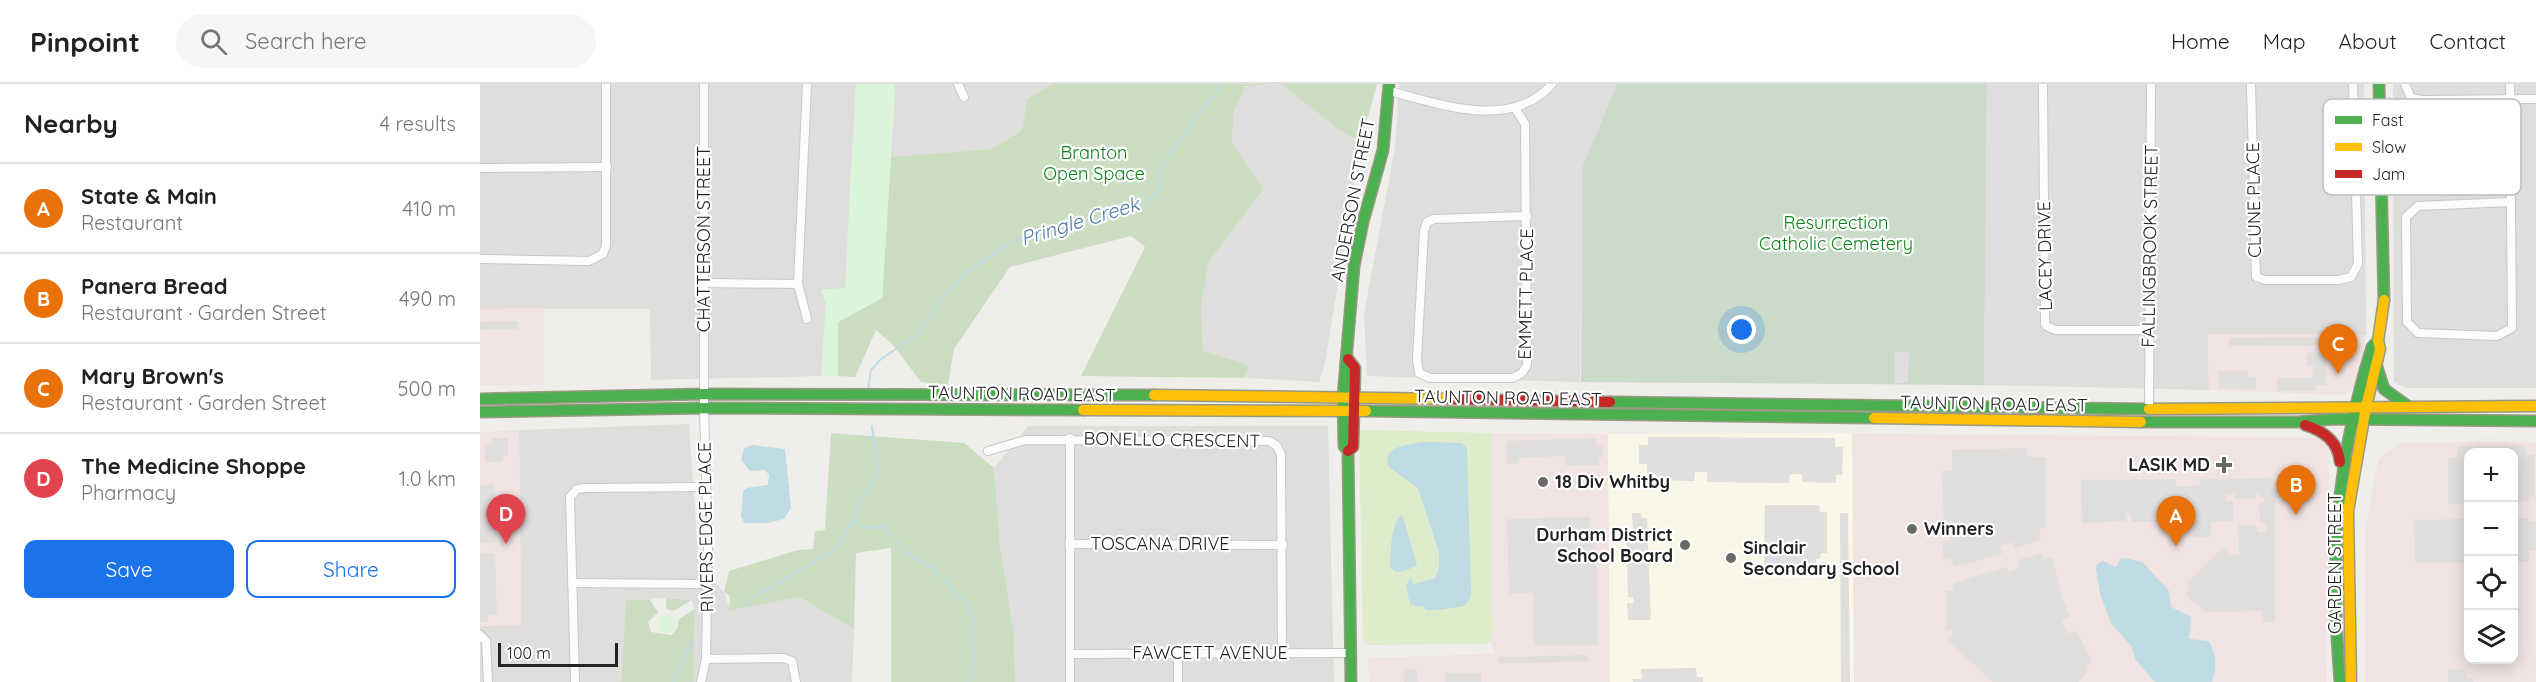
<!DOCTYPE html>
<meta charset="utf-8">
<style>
:root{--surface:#fff;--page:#f6f6f6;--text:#222;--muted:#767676;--line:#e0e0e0;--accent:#1a73e8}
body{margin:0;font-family:Quicksand,sans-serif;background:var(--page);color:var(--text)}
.controls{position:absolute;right:18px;bottom:18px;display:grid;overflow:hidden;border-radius:12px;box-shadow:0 3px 15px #0003}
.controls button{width:54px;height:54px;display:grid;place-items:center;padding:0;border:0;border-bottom:2px solid var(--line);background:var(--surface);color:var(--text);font:30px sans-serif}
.scale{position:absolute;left:18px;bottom:15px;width:120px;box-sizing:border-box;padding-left:6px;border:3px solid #222;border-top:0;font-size:16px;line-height:21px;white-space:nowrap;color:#222;-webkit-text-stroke:4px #fff;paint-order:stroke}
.you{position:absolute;left:1262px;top:246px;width:21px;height:21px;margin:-15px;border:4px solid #fff;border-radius:50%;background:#1a73e8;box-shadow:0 0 0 9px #1a73e833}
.badge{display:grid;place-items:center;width:39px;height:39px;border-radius:50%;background:var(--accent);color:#fff;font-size:20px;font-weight:700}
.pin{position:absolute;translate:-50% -50px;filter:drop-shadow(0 2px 3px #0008)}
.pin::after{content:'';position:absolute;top:32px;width:21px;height:18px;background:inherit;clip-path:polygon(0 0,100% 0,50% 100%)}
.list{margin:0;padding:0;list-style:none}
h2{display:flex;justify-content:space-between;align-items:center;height:78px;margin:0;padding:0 24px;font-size:26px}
h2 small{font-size:20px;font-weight:400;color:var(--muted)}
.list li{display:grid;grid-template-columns:39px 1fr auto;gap:18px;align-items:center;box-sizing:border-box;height:90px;padding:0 24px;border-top:2px solid var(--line)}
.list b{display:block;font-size:22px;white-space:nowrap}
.list p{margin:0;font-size:20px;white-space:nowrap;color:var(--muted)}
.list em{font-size:20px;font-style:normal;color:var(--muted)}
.actions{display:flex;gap:12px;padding:18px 24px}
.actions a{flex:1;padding:14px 0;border:2px solid var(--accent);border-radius:12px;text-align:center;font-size:21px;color:var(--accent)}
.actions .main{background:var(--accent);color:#fff}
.icon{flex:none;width:33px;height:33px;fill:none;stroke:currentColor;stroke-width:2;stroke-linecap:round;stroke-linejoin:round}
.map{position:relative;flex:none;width:2056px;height:598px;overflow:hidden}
header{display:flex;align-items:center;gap:36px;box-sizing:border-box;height:84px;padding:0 30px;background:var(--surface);border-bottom:2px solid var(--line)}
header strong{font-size:28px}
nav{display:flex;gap:33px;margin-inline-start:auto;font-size:21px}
.search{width:420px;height:54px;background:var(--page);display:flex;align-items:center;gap:15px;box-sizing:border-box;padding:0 21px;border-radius:33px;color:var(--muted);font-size:22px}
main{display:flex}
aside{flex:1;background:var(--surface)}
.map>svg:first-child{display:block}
</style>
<header>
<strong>Pinpoint</strong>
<div class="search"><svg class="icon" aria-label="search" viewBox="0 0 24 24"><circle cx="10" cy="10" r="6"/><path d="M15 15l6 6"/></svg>Search here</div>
<nav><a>Home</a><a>Map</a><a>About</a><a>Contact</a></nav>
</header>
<main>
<aside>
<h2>Nearby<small>4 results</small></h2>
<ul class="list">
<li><span class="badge" style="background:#e8710a">A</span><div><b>State &amp; Main</b><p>Restaurant</p></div><em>410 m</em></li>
<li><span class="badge" style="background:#e8710a">B</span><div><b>Panera Bread</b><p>Restaurant · Garden Street</p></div><em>490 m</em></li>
<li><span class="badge" style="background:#e8710a">C</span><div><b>Mary Brown's</b><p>Restaurant · Garden Street</p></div><em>500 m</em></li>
<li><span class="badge" style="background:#e0444e">D</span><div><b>The Medicine Shoppe</b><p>Pharmacy</p></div><em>1.0 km</em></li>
</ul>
<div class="actions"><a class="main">Save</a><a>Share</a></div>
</aside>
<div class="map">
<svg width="2056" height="598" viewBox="0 0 2056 598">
<rect width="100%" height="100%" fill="#f0eeeb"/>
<!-- residential -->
<g fill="#dfdedc">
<path d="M0 0H376L365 204 341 206 346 220 341 292 171 296 170 225H0Z"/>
<path d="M415 0H572L547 15 542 46 511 65 411 73Z"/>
<path d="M801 0 858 45 881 58 845 279 839 298 766 294 768 281 723 267 721 220 729 178 784 105 752 59 754 27 766 2Z"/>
<path d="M919 0H1137L1102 84 1100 298 887 292 884 230 915 64Z"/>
<path d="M1507 0H1884L1886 251 1728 250 1729 306 1504 301Z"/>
<path d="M1913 0H2056V304H1926L1914 298Z"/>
<path d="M209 340 219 481 244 508 250 527 319 513 374 545 372 598H213L215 525 211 516 186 514 146 516 141 598H0V542L41 540 39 346Z"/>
<path d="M548 342H848L854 598H535L534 551 520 461 514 384Z"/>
</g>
<!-- commercial -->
<g fill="#f1e3e1" fill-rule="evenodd">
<path d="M64 224V301H0V225Z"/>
<path d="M1728 250 1886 251 1881 283 1874 304 1865 311 1729 306Z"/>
<path d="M39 346 41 541 0 542V348Z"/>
<path d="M1011 349 1128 350 1130 598H889L888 574 1015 570 1011 557 1013 550Z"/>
<path d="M1372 349 1849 354 1847 598H1374Z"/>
<path d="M1920 358H2056V598H1885V449L1898 376ZM1988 368H2034V576H1988Z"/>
</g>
<!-- education -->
<path fill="#f8f7e8" d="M1372 349 1374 598H1130L1128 350Z"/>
<!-- grass -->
<path fill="#ddeccb" d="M879 346 1011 349 1013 550 1011 557 1004 560 889 561 883 556Z"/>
<!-- forest -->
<g fill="#cbdec1">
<path d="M572 0H799L766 2 754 27 752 59 784 105 729 178 721 220 723 267 769 281 765 294 601 292 665 163 651 152 530 183 474 265 468 301 441 298 414 262 396 246 375 293 358 292V238L402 214 411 73 511 65 542 46 547 15Z"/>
<path d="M801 0H897L881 58 858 45Z"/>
<path d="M351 349 484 359 514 384 520 461 534 551 535 598H411V464L376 469 374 545 319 513 249 527 250 512 244 508 249 487 318 466 333 465 335 447 345 446Z"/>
<path d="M186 514 211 516 194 527 186 525Z"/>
<path d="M169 515 178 528 168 538 171 548 192 551 197 544 199 535 215 525 213 598H141L146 516Z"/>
</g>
<!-- cemetery -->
<path fill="#cadbca" d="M1137 0H1507L1504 301 1101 298 1102 84Z"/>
<!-- park -->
<g fill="#daf5da">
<path d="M376 0H415L402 214 358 238V292H341L346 221 341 206 365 204Z"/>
<circle cx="187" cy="540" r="9"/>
</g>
<!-- parking -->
<g fill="#e0dfde">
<path d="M837 54 848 85 857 83 864 104 857 106 849 145 855 147 850 164 844 163 842 168 849 172 838 193 832 189 830 193 831 196H837L841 207 833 209V217L840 220 832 235 817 226 824 212 822 205 801 193 805 185 822 193 824 187 817 183 823 172 830 176 842 141 834 138 841 112 847 113V104L841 105 827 63 832 62 831 58Z"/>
<path d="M755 217 792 235 789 241 752 223Z"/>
<path d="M38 237V245L0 246V238Z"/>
<path d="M1848 253V262H1749V254Z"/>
<path d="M1415 268H1429L1428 299H1414Z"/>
<path d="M1827 269H1846V301H1836L1835 307H1797V294H1832L1833 283 1827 282Z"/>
<path d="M1738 287H1767L1768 293H1776V305L1738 304Z"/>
<path d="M1168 353 1355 354V363H1363L1362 391H1356V399L1322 398V390H1310L1309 399 1227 398V388H1215L1214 397 1176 396V390H1167V380H1159V361H1168Z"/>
<path d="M12 354H28V372H23V378H5V361L12 360Z"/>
<path d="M1115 354 1116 362 1123 361V373L1119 374V381L1086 382 1085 372 1039 374 1038 379 1027 380 1026 357Z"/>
<path d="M2045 361V371H2055V413H2049V417H2034V368H1988V417L1983 418V420H1968V374H1978L1977 362Z"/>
<path d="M1547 364 1548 373H1566V443L1559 445 1561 455 1535 465 1532 458 1520 462 1522 470 1474 483 1470 475 1463 474V457L1471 456V449H1464L1462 387 1472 386V366Z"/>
<path d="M1791 394V404H1800L1801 413H1795V538H1783L1782 527 1725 528 1705 510 1710 505 1706 500 1742 464H1747L1748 471H1759L1758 441 1777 442V448H1786V439L1780 438 1779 419 1786 417 1778 409H1775V415H1755V410H1745L1746 417H1753V437L1731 438V453H1714L1713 438H1652L1650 429H1646V437L1602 439 1601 396 1695 395 1696 402H1719L1720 395Z"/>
<path d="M14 400 16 459H0V401Z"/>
<path d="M1285 421H1339L1340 428H1347V469H1341L1340 474 1336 475V486L1284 487Z"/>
<path d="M1152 429H1161L1162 434H1167L1171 536H1148L1147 519H1154L1153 513H1148L1146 448H1153Z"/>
<path d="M1360 429H1368L1370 598H1361Z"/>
<path d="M1110 433V451H1116L1118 561 1054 562 1053 509 1029 510 1027 435Z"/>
<path d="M2034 434H2049V437H2056V466L2049 467V478H2034Z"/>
<path d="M1988 435V479H1935L1934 436Z"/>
<path d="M15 469 17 531H8V538H0V470Z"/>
<path d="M1561 469 1563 475 1572 473 1582 513 1590 533 1582 537 1588 550 1596 547 1612 577 1605 583 1609 586 1598 598H1513L1467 556 1472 551 1473 546 1466 545V507H1474L1472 500 1526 483 1528 488 1539 484 1538 476Z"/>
<path d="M1108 571 1109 577 1019 580V573Z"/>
<path d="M1216 584 1217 593H1223V598H1153V595H1162L1161 585Z"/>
<path d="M923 585H937L938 598H924Z"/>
<path d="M1968 585H1986L1987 594H1993V598H1968Z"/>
<rect x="965" y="589" width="36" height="9"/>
</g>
<!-- water -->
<g fill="#bfdbe3">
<path d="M942 358 982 359 987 365 991 512 984 522 960 526H945V523L930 521 926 501 931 494 933 500 955 494 959 484V468L938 404 908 382C903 362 927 361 942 358Z"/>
<path d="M273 361 305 365 311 424 304 435 287 439H264L261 432 263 407 267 404 288 401 289 391 285 386 270 387 261 376 264 364Z"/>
<path d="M922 430 937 481 925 487 916 488 910 484C911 468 910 441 922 430Z"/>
<path d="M1646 474 1662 478 1689 507 1691 523 1711 533 1709 555 1729 557C1736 570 1737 583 1732 598H1675L1655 575 1652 563 1631 539 1620 510 1616 485 1617 480 1623 477 1635 483 1638 481 1640 475Z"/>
</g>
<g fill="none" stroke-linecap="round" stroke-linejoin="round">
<!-- stream -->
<g stroke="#bfdbe3" stroke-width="2">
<path d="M388 305 391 286 400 276 439 249 468 207 490 186 530 159 563 146 597 142 663 121 681 103V89L685 76 742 0"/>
<path d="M373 436 387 444 406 443 425 469 451 482 487 520 496 546 490 598"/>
<path d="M264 519 359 463 383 412 399 390 392 342"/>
<path d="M194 598 199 583 213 557"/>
</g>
<defs>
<g id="street">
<path d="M327 0 318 200 327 235"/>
<path d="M478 0 484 13"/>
<path d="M1563 0 1565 241 1575 246H1668"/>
<path d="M1771 0 1776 193 1786 196H1859L1871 193 1878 180 1873 0"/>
<path d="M1925 0 1931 14 1941 16 2056 15"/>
<path d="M909 7C960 20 1031 47 1072 0"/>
<path d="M1035 24 1045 40 1047 281 1042 289 1033 294H950L939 289 937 276 944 147 947 138 954 135 1047 132"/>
<path d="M0 84 127 83"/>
<path d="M2030 118 1938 122 1926 133 1927 238 1938 249 2017 252 2032 244 2030 0"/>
<path d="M0 175 109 177 123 170 126 161V0"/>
<path d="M224 199 318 200"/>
<path d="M1669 325 1671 0"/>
<path d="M508 367 545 356 789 357 797 362 801 370 802 568"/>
<path d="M589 460 803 461"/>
<path d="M92 499 227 500"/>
<path d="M0 551 6 557 8 598"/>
<path d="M590 570 870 569"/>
<path d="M226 575 303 574 312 577 316 598"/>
<path d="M95 598 90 413 97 405 106 404 226 403"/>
<path d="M221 598 226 575 228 466 224 324V0"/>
<path d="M590 598V354"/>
<path d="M698 598V568"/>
</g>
<g id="fast">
<path d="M1899 0 1904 216"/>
<path d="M1897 283 1904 305 1929 323"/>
<path d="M0 315 224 310 674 311"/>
<path d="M1130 318 1669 325"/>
<path d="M886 327 1394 334"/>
<path d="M0 328 224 324 603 326"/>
<path d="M1661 338H1818L1854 335 2056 337"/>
<path d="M871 598 868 367 864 362 863 313 874 182 883 138 903 66 909 0"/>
<path d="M1860 598C1850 475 1855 382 1892 263L1898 257"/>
</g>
<g id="slow">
<path d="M674 311 969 315"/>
<path d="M1669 325 2056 322"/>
<path d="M603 326 886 327"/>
<path d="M1394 334 1661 338"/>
<path d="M1871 598 1868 427 1886 323 1900 265 1898 257 1904 216"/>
</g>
<g id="jam">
<path d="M868 275 875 284 873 363 868 367"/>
<path d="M969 315 1130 318"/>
<path d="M1825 341C1844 347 1858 357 1860 378"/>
</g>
</defs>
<!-- street casing -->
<use href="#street" stroke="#c9c8c7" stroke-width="10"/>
<!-- fast casing -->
<use href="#fast" stroke="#999a82" stroke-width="13"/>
<!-- slow casing -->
<use href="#slow" stroke="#999a82" stroke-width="13"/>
<!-- jam casing -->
<use href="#jam" stroke="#999a82" stroke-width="13"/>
<!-- street -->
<use href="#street" stroke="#fdfcfc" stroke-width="8"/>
<!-- fast -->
<use href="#fast" stroke="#4caf50" stroke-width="10"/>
<!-- slow -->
<use href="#slow" stroke="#ffc107" stroke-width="10"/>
<!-- jam -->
<use href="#jam" stroke="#c62828" stroke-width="10"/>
</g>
<!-- markers -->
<g fill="#6a6968" stroke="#fff" stroke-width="2">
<path d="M1741 372h6v6h6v6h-6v6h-6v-6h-6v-6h6z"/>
<circle cx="1063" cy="398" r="6"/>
<circle cx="1432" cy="445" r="6"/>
<circle cx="1205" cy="461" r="6"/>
<circle cx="1251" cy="474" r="6"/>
</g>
<g text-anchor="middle" stroke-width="4.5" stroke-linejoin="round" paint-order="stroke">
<!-- park labels -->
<g font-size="18" fill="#0c8416" stroke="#fff">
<text x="614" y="75">Branton<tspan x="614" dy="21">Open Space</tspan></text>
<text x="1356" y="145">Resurrection<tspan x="1356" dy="21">Catholic Cemetery</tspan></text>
</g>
<!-- street labels -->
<g font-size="18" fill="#222" stroke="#fff">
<text transform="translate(873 116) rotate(-79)" y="6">ANDERSON STREET</text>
<text transform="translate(1774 116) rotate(-91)" y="6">CLUNE PLACE</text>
<text transform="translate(224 155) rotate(-90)" y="6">CHATTERSON STREET</text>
<text transform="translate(1670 162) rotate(-89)" y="6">FALLINGBROOK STREET</text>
<text transform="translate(1565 172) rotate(-91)" y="6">LACEY DRIVE</text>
<text transform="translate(1046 210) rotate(-89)" y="6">EMMETT PLACE</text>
<text transform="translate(542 310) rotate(1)" y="6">TAUNTON ROAD EAST</text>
<text transform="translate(1028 314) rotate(1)" y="6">TAUNTON ROAD EAST</text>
<text transform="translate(1514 320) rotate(1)" y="6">TAUNTON ROAD EAST</text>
<text transform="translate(692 356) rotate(1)" y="6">BONELLO CRESCENT</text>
<text transform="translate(226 443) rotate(-91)" y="6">RIVERS EDGE PLACE</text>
<text x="680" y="466">TOSCANA DRIVE</text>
<text transform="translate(1855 479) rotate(-90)" y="6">GARDEN STREET</text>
<text x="730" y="575">FAWCETT AVENUE</text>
</g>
<!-- poi labels -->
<g font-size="18" font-weight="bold" fill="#222" stroke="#fff" text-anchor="start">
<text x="1730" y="387" text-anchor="end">LASIK MD</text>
<text x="1075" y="404">18 Div Whitby</text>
<text x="1444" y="451">Winners</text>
<text x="1193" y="457" text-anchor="end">Durham District<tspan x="1193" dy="21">School Board</tspan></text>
<text x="1263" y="470">Sinclair<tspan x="1263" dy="21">Secondary School</tspan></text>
</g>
<!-- water labels -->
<g font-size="20" font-style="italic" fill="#4a7aab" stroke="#fff">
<text transform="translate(600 137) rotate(-17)" y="7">Pringle Creek</text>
</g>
</g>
<!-- legend -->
<rect x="1843" y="15" width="198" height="96" rx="9" fill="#fff" stroke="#bdbdbd" stroke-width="1.5"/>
<rect x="1855" y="32" width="27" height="8" fill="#4caf50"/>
<rect x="1855" y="59" width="27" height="8" fill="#ffc107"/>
<rect x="1855" y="86" width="27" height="8" fill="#c62828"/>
<g font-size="16" fill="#222">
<text x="1892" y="42">Fast</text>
<text x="1892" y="69">Slow</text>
<text x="1892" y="96">Jam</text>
</g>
</svg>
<div class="controls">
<button>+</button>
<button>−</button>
<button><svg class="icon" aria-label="locate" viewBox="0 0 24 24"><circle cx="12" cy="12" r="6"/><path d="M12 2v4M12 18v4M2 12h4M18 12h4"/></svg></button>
<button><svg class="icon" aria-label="layers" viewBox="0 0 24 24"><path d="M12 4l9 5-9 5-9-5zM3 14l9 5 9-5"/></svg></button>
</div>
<div class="scale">100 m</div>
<div class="you"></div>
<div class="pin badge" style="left:1696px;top:462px;background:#e8710a">A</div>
<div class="pin badge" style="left:1816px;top:431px;background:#e8710a">B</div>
<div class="pin badge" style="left:1858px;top:290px;background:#e8710a">C</div>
<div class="pin badge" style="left:26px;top:460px;background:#e0444e">D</div>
</div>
</main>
